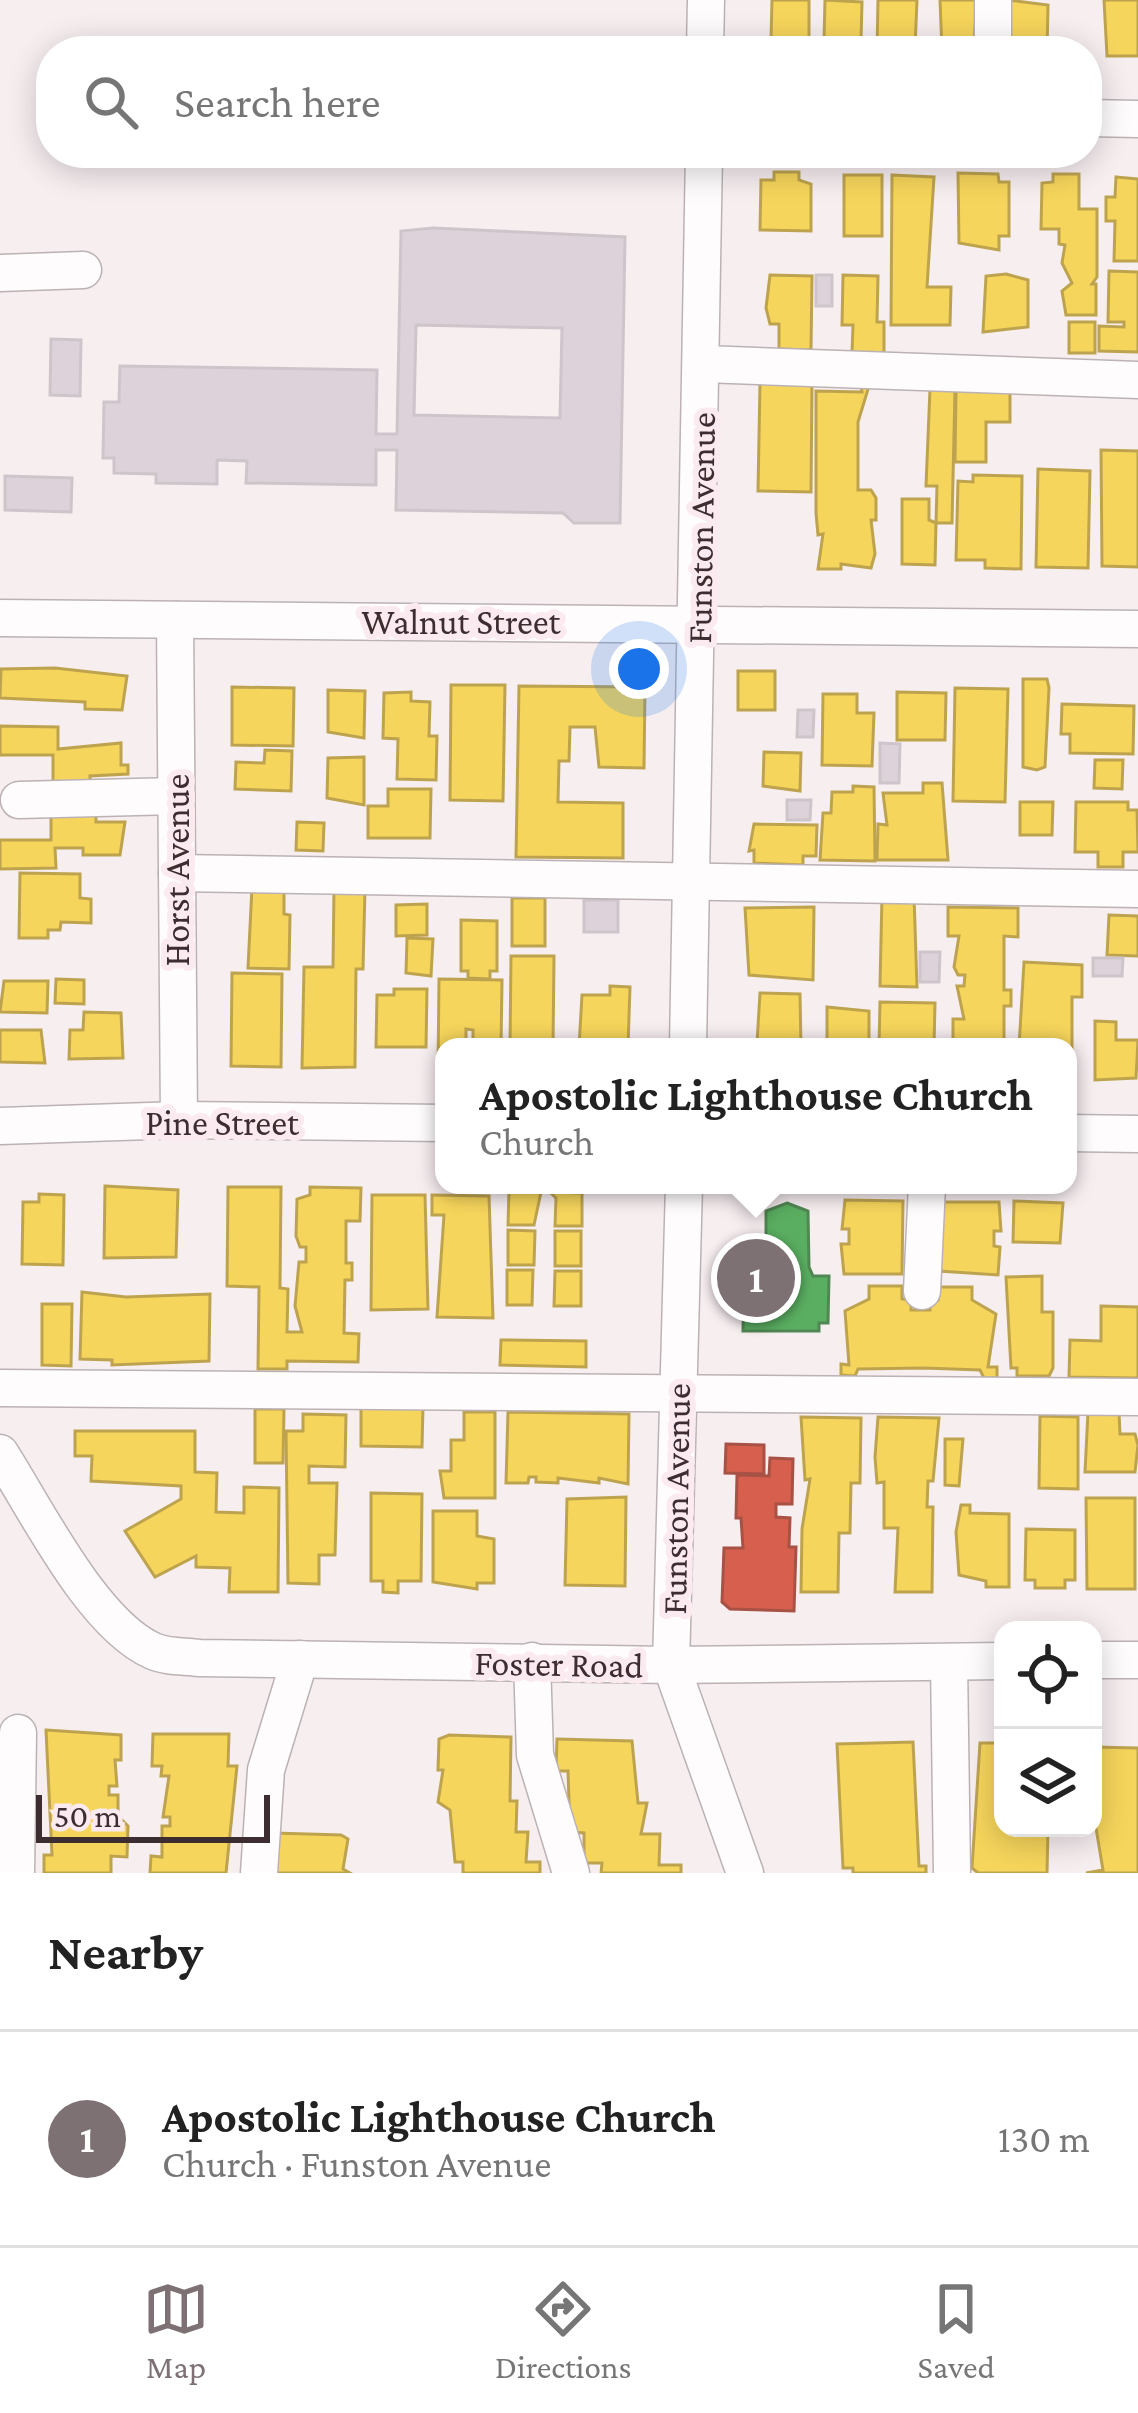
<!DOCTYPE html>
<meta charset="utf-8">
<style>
:root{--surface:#fff;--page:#f2f2f2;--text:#222;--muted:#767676;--line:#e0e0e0;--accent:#7d7174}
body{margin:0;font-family:"Crimson Pro",serif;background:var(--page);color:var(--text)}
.controls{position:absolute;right:36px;bottom:36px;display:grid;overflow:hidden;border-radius:24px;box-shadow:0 6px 30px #0003}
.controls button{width:108px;height:108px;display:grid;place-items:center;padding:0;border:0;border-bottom:3px solid var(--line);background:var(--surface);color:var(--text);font:60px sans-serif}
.scale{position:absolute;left:36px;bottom:30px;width:234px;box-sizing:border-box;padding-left:12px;border:6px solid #3c2d31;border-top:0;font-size:33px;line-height:42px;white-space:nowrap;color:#3c2d31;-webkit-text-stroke:9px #fbeaef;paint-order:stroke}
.you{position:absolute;left:639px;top:669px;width:42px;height:42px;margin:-30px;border:9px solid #fff;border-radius:50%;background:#1a73e8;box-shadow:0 0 0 18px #1a73e833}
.badge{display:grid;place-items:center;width:78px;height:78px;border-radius:50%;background:var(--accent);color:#fff;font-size:39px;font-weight:700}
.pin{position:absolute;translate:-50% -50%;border:6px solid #fff;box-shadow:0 3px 12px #0006}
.popup{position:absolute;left:435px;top:1038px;width:642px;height:156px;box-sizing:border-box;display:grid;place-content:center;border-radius:24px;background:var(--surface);filter:drop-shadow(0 3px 9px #0005);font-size:39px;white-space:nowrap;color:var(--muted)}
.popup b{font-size:45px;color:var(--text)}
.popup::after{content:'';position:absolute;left:50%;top:100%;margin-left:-24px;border:24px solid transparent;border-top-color:var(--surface)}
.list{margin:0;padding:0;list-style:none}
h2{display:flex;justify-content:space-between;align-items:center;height:156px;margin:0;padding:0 48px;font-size:51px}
h2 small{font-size:39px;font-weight:400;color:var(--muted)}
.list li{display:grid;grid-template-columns:78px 1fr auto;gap:36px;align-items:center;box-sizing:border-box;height:216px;padding:0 48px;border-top:3px solid var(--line)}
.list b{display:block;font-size:45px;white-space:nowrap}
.list p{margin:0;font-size:39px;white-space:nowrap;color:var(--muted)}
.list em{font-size:39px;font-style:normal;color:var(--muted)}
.icon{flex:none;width:66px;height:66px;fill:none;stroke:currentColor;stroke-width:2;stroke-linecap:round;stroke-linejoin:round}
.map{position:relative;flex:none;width:1138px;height:1873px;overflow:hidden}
.search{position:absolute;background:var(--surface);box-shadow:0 6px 30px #0003;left:36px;right:36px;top:36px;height:132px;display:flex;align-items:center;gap:30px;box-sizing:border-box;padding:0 42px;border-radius:48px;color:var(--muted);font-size:45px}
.sheet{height:372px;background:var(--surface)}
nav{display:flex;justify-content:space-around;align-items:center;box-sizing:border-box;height:168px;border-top:3px solid var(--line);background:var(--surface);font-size:33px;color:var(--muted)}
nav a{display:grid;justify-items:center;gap:6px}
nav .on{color:var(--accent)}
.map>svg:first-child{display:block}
</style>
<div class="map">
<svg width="1138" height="1873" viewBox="0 0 1138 1873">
<rect width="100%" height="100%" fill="#f7eef0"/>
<!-- homes -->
<g fill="#f6d55c" stroke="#bea34f" stroke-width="3">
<path d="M772 0H809V40L776 47 771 40Z"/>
<path d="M825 0 862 2 861 41H848L847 50H829L830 40H824Z"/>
<path d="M878 0H917L915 48 877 51Z"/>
<path d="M940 0H977L973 51H942Z"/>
<path d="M1008 0 1048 5 1047 51H1007Z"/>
<path d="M1104 0H1138V56H1107Z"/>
<path d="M774 172H799V180L811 184V231L760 230 761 180H774Z"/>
<path d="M958 173 998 174 999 182H1009V236H999V250L959 243Z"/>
<path d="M1053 174H1079V209H1097V277L1092 284H1096V315H1066L1062 291 1072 283 1062 263 1065 245 1059 244V229H1041L1042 183 1053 182Z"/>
<rect x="844" y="175" width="38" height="61"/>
<path d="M892 175 934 177 927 287H951L950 325H891Z"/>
<path d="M1116 177 1138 179V261H1114L1115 221H1106V197H1115Z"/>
<path d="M1109 271 1138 272V352L1099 351V326L1124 327V322H1108Z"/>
<path d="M1006 274 1028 280V327L983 332 986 276Z"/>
<path d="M770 275 812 276 811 350 779 349V324H770L766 308Z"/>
<path d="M843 275 878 276 877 322H884V353H852L853 325H842Z"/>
<rect x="1069" y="322" width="26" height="31"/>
<path d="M760 383 812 384 811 492 758 491Z"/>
<path d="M861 386H869L858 422V490H871L876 498V520H871L875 554 871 568 841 564V569H818L823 534 818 535 816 513V391L862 392Z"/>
<path d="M930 389 955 390 952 523H936L937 486H926Z"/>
<path d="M956 389H1010V422H986V462H955Z"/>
<path d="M1101 450 1138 451V567L1102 566Z"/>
<path d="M1038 469 1090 471 1088 568 1036 567Z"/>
<path d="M973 475 1022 476 1021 569 985 568V560H956L958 481 973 482Z"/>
<path d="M902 499H929V520L936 523 935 565 902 564Z"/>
<path d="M55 668 127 676 122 710 85 709V702L0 698 1 669Z"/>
<rect x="738" y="671" width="37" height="39"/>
<path d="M1023 679H1047L1049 688 1045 767 1037 770 1023 767Z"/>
<path d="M451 685H505L503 801 450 800Z"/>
<path d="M519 686 645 687 644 768 599 767 595 727H570L569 761H559L558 802 623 803V858L516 857Z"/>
<path d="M232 687 294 688 293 746 232 745Z"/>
<path d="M955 688 1008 689 1005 802 953 801Z"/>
<path d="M328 690 365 691 364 738 328 732Z"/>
<path d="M411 692V701L430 702 429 736H437L436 780 397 779 398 739 383 738 384 693Z"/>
<path d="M897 692 946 693 945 740H897Z"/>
<path d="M823 694H857V713H874L872 766 822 765Z"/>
<path d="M1062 704 1134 706 1133 754 1070 753V734H1061Z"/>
<path d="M0 726 58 727V749L121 743V765H128V774L90 776V783H53V755H0Z"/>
<path d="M265 750 292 751 291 791 235 789 236 762 264 763Z"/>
<path d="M764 752 801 753 800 791 763 786Z"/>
<path d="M364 757V805L327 798 328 758Z"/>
<path d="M1095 760H1123L1122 789 1094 788Z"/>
<path d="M923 783H942L948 860H877L878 824 887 825 883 793H923Z"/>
<path d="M853 786 874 787 875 861 820 860 823 813H831L832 792H853Z"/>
<path d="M388 789H431L430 838H368V806H388Z"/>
<path d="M1020 802H1053L1052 835H1020Z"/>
<path d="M1076 802H1128V810H1137L1138 852H1123V867H1098V852H1075Z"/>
<path d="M51 815H96V822H125L120 855H83V848H55L56 868 0 869V840H51Z"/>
<path d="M297 822 324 823 323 851 296 850Z"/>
<path d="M754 824 817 825 816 856H803V865L754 863V850L749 851Z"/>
<path d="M20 873 80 874V898L91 899V923L61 922 60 930H48V938H19Z"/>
<path d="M252 887H284V914L290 915 289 969 248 968Z"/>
<path d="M334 888 365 889 363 969H356L355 1067 302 1068 304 967H333Z"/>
<path d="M882 896H914L917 987 880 986Z"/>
<rect x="512" y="898" width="33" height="48"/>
<path d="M427 904V935L396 936V905Z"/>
<path d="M814 907 813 980 749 975 745 908Z"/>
<path d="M948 907 1018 908V937L1004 936V990H1011V1006H1004V1047H957L953 1040V1019H964L957 986H964L965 975H958L954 967 959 936H948Z"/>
<path d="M1109 915 1138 916V956L1107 955Z"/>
<path d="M461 920 497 921V971H490V979L468 978V971H461Z"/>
<path d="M407 938 433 939 431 976 406 973Z"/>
<path d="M511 956H554L553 1047H510Z"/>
<path d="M1024 962 1082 965V997H1072V1067L1068 1047H1019Z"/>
<path d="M232 973 282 974 281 1067 231 1066Z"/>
<path d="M56 979 84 980V1004L55 1003Z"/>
<path d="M439 979 502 980 501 1047H473V1030L466 1029V1047H444V1071H438Z"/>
<path d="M4 981H48L47 1013 0 1012Z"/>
<path d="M610 986 630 987 628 1047H579L582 995H610Z"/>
<path d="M394 989H427L426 1047H376L377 995H394Z"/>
<path d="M760 993 800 994 801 1047H752L757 1043Z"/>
<path d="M880 1002 935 1003 934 1047H879Z"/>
<path d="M827 1007 869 1011V1047H827Z"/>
<path d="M84 1012 121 1013 123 1058 69 1059 70 1030H83Z"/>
<path d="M1095 1021 1116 1022V1040H1138L1136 1078 1095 1080Z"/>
<path d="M0 1030H41L45 1063 0 1062Z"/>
<path d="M105 1186 178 1190 176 1257 104 1258Z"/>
<path d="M228 1187H281L280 1288 288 1289 287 1332H302L295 1306 299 1262H306V1247H300L296 1236 297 1199 310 1195V1187L361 1188 360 1221H346V1263H352V1280H345L344 1333 359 1334 358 1362 287 1361V1369H258L259 1287 227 1286Z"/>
<path d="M509 1191 541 1192 534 1225H508Z"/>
<path d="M550 1192 582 1193V1226H555L556 1198Z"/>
<path d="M39 1194 64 1195 63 1265 22 1264 23 1202H39Z"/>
<path d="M372 1195H425L428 1309 371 1310Z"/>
<path d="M432 1195 489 1196 493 1318 437 1317 444 1215H432Z"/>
<path d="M845 1200 903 1201 902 1274H844L841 1244H849V1229H842Z"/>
<path d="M1014 1201 1063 1203 1060 1243 1013 1242Z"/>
<path d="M940 1202H999L1001 1231H994V1246L1000 1247 998 1275 939 1271Z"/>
<path d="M508 1230 535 1231 534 1265H508Z"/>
<rect x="555" y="1231" width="26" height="35"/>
<path d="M507 1270H533L532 1305H507Z"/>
<path d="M555 1271H581V1306H554Z"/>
<path d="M1042 1276V1312H1053V1368L1049 1376H1017V1368H1011L1006 1277Z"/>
<path d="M869 1286H902V1299L911 1300V1310H930V1300H938V1287H972V1300L996 1314 988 1367H997V1378H984L980 1370 924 1368 858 1369 855 1376 841 1375V1364L849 1365 845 1311 869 1299Z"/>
<path d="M82 1292 126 1297 210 1294 209 1361 112 1365V1360L80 1359Z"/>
<path d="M42 1304H72L71 1366 42 1365Z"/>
<path d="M1101 1306 1138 1307V1378L1069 1377 1070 1340 1101 1341Z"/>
<path d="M501 1340 586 1341V1367L500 1365Z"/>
<path d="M361 1406 423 1407 422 1447 361 1446Z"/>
<path d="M255 1409H284L283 1463H255Z"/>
<path d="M464 1412H495V1498H444L440 1471H451V1440H464Z"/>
<path d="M508 1412 629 1414 628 1484 599 1478V1483L558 1478V1483L536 1482V1477H529L528 1483H506Z"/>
<path d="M1088 1412H1119L1120 1434H1135L1138 1445 1135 1472H1085Z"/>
<path d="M303 1414 346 1415 345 1467 309 1466V1483H337L335 1555H319V1584L288 1583 286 1431H303Z"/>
<path d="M1040 1416 1078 1417V1489L1039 1488Z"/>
<path d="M801 1417 861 1418 860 1483H851L850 1533H839L838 1592H801L802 1529 810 1479 805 1480Z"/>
<path d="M878 1417 939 1418 933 1481H928L927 1507H933L932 1592H895L898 1528H884V1482L877 1483 875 1457Z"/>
<path d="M75 1431H195V1472L217 1473 216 1512 244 1513V1487L279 1488 278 1592H229L230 1568 196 1567V1556L155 1577 125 1531 181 1499V1486L91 1481 92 1456H75Z"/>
<path d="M945 1439H963L959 1486 945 1485Z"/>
<path d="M371 1493 422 1494 421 1581H398V1593L383 1592V1581H371Z"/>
<path d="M626 1497 625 1586 565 1585 567 1499Z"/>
<path d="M1086 1498H1135V1589H1087Z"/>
<path d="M961 1505H970V1513L1009 1514V1587H986V1581L959 1575 956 1532Z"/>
<path d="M433 1511H477V1536L494 1539V1583H477V1589L433 1582Z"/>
<path d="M1026 1529 1075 1530V1580H1065V1588H1035V1580H1025Z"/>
<path d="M46 1730 121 1735V1760H115L117 1786H109V1795H118V1816L128 1826 127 1857 111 1856V1873H44V1855H52Z"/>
<path d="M153 1734H229L228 1766H237L226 1873H150L151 1856 162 1857V1826H170V1817H163L169 1776H161L162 1766H152Z"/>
<path d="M449 1735 511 1737 510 1801H517L516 1832H528L526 1862H540V1873H463V1862H455L450 1810 438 1802 443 1770H438L439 1739Z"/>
<path d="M557 1739 632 1741 638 1803H647L641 1834H660L659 1865H681V1873H601L602 1863H584V1833L570 1832 568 1771H556Z"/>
<path d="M913 1742 919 1866H926V1873H853V1868H843L837 1744Z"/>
<path d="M980 1743H1003V1828H1048L1047 1873H978L972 1868Z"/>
<path d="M1093 1747 1138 1748V1873H1086L1103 1870 1093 1810Z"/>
<path d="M274 1833 341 1835 348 1839 343 1869 350 1873H274Z"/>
</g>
<!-- shops -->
<g fill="#d6604d" stroke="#a85145" stroke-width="3">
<path d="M726 1444 764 1445V1474L725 1473Z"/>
<path d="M770 1458 793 1459 792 1504H776V1517L790 1518 789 1547H796L794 1611 730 1609 722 1602 724 1548H743L741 1518H736L737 1475 769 1476Z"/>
</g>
<!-- public -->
<path fill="#5aae61" stroke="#518753" stroke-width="3" d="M787 1203 808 1211 809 1267 813 1276H829L828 1323H819V1331H743L744 1275H760L759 1267H766V1211Z"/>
<!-- building -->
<g fill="#ddd2d9" stroke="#cec5cb" stroke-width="3" fill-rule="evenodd">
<path d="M433 228 625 237 620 523H574L563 513 396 510 397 450H376V485L246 483 247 461 217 460V484L156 483V474L114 473V458H103L104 402H119L120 366 377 370 376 434H397L401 231ZM416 325 562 328 560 418 414 415Z"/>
<rect x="816" y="275" width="16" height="31"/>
<path d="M51 339 81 340 80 396 50 395Z"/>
<path d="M5 476 72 478 71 512 5 510Z"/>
<path d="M798 710H814L813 737H797Z"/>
<path d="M880 743 900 744 899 783H880Z"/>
<path d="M787 800H811L810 820H787Z"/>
<rect x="584" y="900" width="34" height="32"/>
<path d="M920 952H940L939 982H920Z"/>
<path d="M1093 958H1123L1122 976H1093Z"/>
</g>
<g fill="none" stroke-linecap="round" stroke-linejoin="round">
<defs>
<g id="minor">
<path d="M993 0V51"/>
<path d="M705 51 706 0"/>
<path d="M1087 118 1138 119"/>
<path d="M0 273 83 270"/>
<path d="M704 364 1138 380"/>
<path d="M0 618 1138 629"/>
<path d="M175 620 179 1120"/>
<path d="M19 800 176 796"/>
<path d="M177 873 1138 889"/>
<path d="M688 1047 704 153"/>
<path d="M0 1126 179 1120 444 1123"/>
<path d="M1068 1133 1138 1134"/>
<path d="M684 1185 671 1665 745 1873"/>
<path d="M922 1291 927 1185"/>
<path d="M0 1388 1138 1397"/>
<path d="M0 1453C36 1509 92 1624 153 1651 166 1657 185 1656 199 1658L671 1665 1003 1661"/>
<path d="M1093 1660H1138"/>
<path d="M532 1661 535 1755 571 1873"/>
<path d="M949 1662 952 1873"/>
<path d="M16 1873 18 1733"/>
<path d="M259 1873 266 1770 300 1659"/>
</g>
</defs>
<!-- minor casing -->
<use href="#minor" stroke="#bcb2b5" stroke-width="39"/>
<!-- minor -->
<use href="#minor" stroke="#fefcfd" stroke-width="36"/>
</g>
<g text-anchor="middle" stroke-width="12" stroke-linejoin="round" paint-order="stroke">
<!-- street labels -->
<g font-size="36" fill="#3c2d31" stroke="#fbeaef">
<text transform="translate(700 528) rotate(-89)" y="13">Funston Avenue</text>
<text x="461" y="634">Walnut Street</text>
<text transform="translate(176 870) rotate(-90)" y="13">Horst Avenue</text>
<text x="222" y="1135">Pine Street</text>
<text transform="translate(675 1499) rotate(-89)" y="13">Funston Avenue</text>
<text transform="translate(559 1663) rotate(1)" y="13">Foster Road</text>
</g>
</g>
</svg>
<div class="controls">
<button><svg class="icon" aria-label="locate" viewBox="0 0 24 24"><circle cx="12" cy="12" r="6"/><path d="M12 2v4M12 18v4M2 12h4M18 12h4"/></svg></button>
<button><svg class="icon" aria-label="layers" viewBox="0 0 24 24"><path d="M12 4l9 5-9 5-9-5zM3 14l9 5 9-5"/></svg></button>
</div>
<div class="scale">50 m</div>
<div class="you"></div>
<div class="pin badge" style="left:756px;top:1278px">1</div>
<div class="popup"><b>Apostolic Lighthouse Church</b>Church</div>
<div class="search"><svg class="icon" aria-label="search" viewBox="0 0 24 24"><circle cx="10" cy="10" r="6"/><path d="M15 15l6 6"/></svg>Search here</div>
</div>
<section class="sheet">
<h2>Nearby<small></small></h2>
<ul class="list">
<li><span class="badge">1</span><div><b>Apostolic Lighthouse Church</b><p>Church · Funston Avenue</p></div><em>130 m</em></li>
</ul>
</section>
<nav>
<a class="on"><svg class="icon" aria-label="map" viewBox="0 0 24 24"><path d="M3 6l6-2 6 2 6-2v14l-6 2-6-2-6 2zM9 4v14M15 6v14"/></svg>Map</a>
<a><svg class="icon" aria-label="directions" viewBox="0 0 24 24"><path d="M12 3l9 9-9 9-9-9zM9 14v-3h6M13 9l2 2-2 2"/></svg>Directions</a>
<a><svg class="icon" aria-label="saved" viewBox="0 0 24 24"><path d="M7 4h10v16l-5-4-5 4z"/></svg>Saved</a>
</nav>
